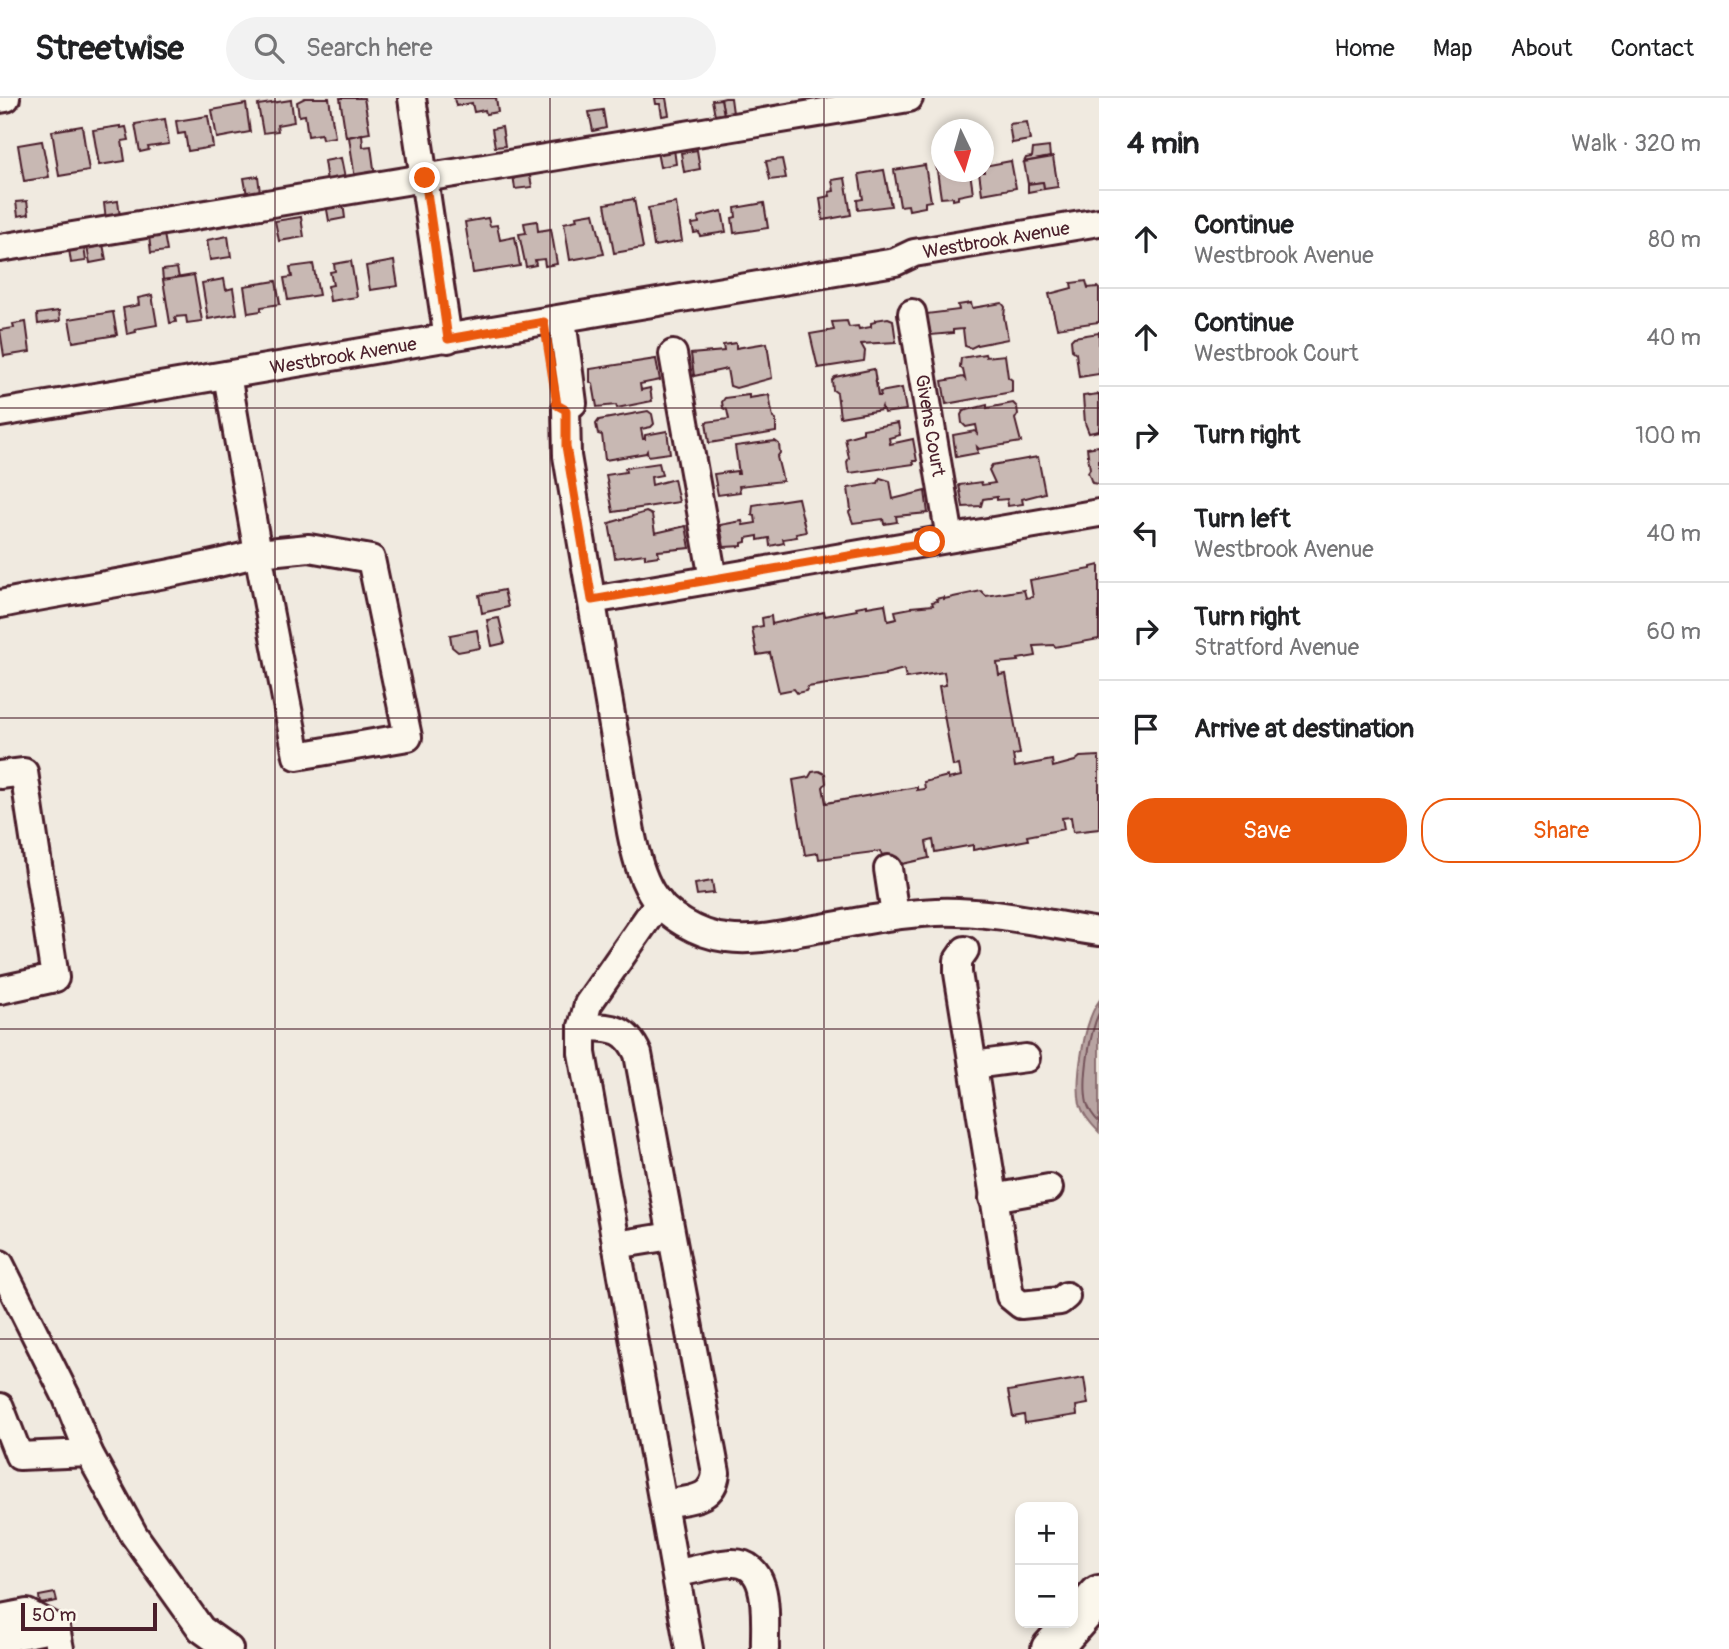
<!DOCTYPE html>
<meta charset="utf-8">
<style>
:root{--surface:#fff;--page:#f2f2f2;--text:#202124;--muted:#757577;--line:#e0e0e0;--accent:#ea580c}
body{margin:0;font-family:Pangolin,sans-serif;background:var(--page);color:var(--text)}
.controls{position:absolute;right:21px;bottom:21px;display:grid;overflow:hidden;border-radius:14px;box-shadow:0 4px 10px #0003}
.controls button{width:63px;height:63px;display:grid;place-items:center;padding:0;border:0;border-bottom:2px solid var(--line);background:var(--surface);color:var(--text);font:35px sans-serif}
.compass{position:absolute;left:931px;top:21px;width:63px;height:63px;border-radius:50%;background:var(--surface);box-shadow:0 4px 10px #0003;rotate:175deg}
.scale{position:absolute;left:21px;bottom:18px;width:136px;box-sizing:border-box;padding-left:7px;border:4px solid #4a1f2b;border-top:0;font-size:19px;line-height:24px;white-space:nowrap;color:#4a1f2b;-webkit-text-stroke:5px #fbf7ec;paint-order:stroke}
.stop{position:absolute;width:21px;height:21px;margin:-16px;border:5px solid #ea580c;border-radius:50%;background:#fff}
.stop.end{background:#ea580c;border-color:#fff;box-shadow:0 2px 7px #0008}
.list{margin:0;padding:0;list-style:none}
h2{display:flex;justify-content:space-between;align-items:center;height:91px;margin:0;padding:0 28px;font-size:30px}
h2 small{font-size:23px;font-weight:400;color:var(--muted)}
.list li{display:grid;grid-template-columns:46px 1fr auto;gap:21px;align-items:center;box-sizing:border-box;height:98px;padding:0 28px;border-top:2px solid var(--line)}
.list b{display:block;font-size:26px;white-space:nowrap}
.list p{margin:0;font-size:23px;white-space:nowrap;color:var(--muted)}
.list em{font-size:23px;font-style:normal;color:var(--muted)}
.actions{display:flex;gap:14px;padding:21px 28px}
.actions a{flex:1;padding:16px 0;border:2px solid var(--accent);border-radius:28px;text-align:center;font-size:24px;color:var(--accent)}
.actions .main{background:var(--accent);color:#fff}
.icon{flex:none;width:38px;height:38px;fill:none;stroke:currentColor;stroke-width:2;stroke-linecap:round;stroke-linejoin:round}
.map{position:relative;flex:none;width:1099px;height:1551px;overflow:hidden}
header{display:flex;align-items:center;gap:42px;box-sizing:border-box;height:98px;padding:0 35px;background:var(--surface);border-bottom:2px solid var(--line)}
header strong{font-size:33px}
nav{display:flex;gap:38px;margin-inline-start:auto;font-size:24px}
.search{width:490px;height:63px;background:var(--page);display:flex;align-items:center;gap:18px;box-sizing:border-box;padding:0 24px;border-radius:38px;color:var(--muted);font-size:26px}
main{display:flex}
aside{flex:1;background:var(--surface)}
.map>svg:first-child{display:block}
</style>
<header>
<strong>Streetwise</strong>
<div class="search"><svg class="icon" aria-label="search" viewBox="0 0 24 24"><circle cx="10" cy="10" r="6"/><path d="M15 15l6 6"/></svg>Search here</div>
<nav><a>Home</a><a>Map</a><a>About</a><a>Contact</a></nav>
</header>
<main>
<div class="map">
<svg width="1099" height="1551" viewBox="0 0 1099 1551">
<rect width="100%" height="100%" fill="#f0eae0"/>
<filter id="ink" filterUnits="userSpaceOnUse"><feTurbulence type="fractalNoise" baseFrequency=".0143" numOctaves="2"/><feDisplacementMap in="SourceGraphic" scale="14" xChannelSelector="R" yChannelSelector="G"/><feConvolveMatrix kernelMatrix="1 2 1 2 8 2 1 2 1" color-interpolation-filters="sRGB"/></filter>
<g filter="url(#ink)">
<!-- water -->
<path fill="#b8a4a2" stroke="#8c6f72" stroke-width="2" d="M1099 903V1034C1091 1026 1083 1017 1080 1006 1075 982 1084 923 1099 903Z"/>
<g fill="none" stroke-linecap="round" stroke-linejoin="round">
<!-- shore -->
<path stroke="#76545b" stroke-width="2" d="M1099 915C1090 934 1082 983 1087 1005 1089 1012 1094 1019 1099 1024"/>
</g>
<!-- building -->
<g fill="#c8b8b3" stroke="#4a1f2b" stroke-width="2">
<path d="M329 0 335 39 322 41 321 36 308 38 305 17 299 18 297 4 305 0Z"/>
<path d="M340 0H364L370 35 346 39Z"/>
<path d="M454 0H496L498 14 486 16 485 12 474 14 472 5 456 8Z"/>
<path d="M655 0H666L669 17 662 18 660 6H656Z"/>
<path d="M725 0H731L733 15 724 17 721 1Z"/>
<path d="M721 1 724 17 715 18 712 2Z"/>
<path d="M291 2 294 24 277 27 278 33 263 35 258 7Z"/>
<path d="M246 6 250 34 217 40 212 12Z"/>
<path d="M603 12 606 30 593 33 589 14Z"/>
<path d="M208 18 213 49 188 53 185 35 178 36 176 23Z"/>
<path d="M165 21 169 46 148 49 149 52 140 54 135 26Z"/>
<path d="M1027 24 1030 42 1012 45 1009 26Z"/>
<path d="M82 28 89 73 59 78 52 33Z"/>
<path d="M120 28V30L126 29 129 42 122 43 125 63 99 67 93 32Z"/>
<path d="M502 29 505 48 495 49 492 31Z"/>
<path d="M362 36 363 49 371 48 375 78 355 81 349 39Z"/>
<path d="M42 43 49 79 24 83 18 47Z"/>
<path d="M1049 49 1050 59 1024 64 1026 60 1032 59 1033 51Z"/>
<path d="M674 51 676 66 660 69 657 54Z"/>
<path d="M697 52 700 71 684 74 681 55Z"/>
<path d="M1053 59 1058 89 1044 91 1043 84 1028 86 1024 64Z"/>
<path d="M341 60 345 80 327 83 324 63Z"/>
<path d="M782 61 786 80 770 82 766 63Z"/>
<path d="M1011 63 1016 90 982 96 979 74H984V68Z"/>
<path d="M942 65V74H970L973 95 958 98V101L953 102V99L941 100 936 66Z"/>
<path d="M925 67 931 103 925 104V109L909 112 908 107 900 108 894 72Z"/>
<path d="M884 72 891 108 858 112 857 102 863 101 859 76Z"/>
<path d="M529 73 532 89 515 91 513 76Z"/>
<path d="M258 78 260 95 247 97 244 80Z"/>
<path d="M845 80 851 117 823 122 820 100 830 98 829 94 834 93 832 82Z"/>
<path d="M1043 84 1044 91 1028 94V86Z"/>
<path d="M634 101 643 150 614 155 605 106Z"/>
<path d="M27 103 29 116 18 118 16 104Z"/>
<path d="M118 103 120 119 106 122 104 105Z"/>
<path d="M343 105 345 120 329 123 326 106Z"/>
<path d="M676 105 682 143 654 148 648 110Z"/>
<path d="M764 105 768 130 734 135 732 120 736 119 735 110Z"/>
<path d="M722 113 726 134 700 138 699 134 694 135 692 126 699 125 698 119Z"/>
<path d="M594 115 604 156 570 162 564 125 577 122 576 118Z"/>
<path d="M301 119 304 139 279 143 275 123Z"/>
<path d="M488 120 490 128 497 127 500 142 515 139 520 168 473 175 465 124Z"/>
<path d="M537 123 538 133 551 131 557 166 545 168 544 161 535 162 536 167 526 169 519 136 526 135 524 125Z"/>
<path d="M164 136 167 153 151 155 149 138Z"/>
<path d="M228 138 231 159 210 162 207 142Z"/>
<path d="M103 146 106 162 90 165 87 149Z"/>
<path d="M84 149 86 163 71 165 69 151Z"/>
<path d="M351 163 357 199 330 203 328 188 333 187 330 174 335 173 334 166Z"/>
<path d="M394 163 398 188 370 192 366 168Z"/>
<path d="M313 166 319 197 288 202 284 180 292 179 290 169Z"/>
<path d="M177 170 179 180 163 182 162 172Z"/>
<path d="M194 177 202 223 187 225 186 218 175 219 176 224 170 225 163 182Z"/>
<path d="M224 181 226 192 233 190 237 216 208 221 202 185Z"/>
<path d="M276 183 280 206 261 209V213L248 215 244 188Z"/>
<path d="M1086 183 1088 190 1097 189 1099 191V224L1057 230 1049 196 1072 190 1071 185Z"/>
<path d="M152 197 157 227 135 231 136 234 127 236 123 210 139 207 138 200Z"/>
<path d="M971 205 972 210 1002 205 1005 209 1004 219 1008 241 977 247 971 250 965 248 963 231 953 232V235L931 237 926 216 959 212 958 207Z"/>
<path d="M59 213 60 223 38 226 37 216Z"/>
<path d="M113 214 117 237 73 244 69 221Z"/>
<path d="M888 220 893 222 896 244 861 246 865 253 864 263 818 270 810 236 834 232 832 224 847 223 849 229 858 228 859 231 871 229V225L875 224V222Z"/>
<path d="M26 224 30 254 4 258 0 232 14 230 13 226Z"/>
<path d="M1099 233V276L1079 279 1076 255 1072 252 1071 242 1074 239 1099 235Z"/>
<path d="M736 245V250L767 245 772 280 736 290 730 288 727 271 694 278 691 256 724 253 723 247Z"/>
<path d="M985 256 986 259 1005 257 1008 279 1012 282V294L946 306 942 283 963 279 965 281 963 272 960 269 961 260Z"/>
<path d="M656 261 660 282 640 286 641 292 650 290 652 303 617 310 616 307 597 309 593 286 590 284V271Z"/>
<path d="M874 271 878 298H881L880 294 902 290 906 312 884 315 882 309 881 312 840 319 837 295 833 292 832 282 835 279Z"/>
<path d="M1099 296V333L1089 335 1085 325 1083 298Z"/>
<path d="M749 297V300L769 297 773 320 776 322V334L709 345 706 324 729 321 727 312 723 310 722 304 725 300Z"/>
<path d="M1013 305 1017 309 1018 316 1015 321 1021 344 979 351 977 349 978 355 956 359 953 337 975 333 978 337 976 327 966 329 962 325 961 317 963 313 987 307V310Z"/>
<path d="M648 313 652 316 654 326 651 329 641 331 643 341H645V337L667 333 670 355 648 358 647 353 646 355 605 362 602 337 598 336 596 326 599 322Z"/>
<path d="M898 325 900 337 889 340 890 346 913 341 917 363H913L914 366 850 375 848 372 847 364 849 360 845 340 863 335V331Z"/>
<path d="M775 343 779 346 780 355 777 359 783 383 739 388 740 394 718 397 714 376 737 373V376H739L735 348Z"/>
<path d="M1099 348V386L1092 385 1088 374 1090 371 1087 350Z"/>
<path d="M1038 359 1045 395 1022 401 1023 406 1008 408 1007 401 997 402V399L983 401 981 408 963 409 959 387 981 384 982 387 995 385 989 372 992 367Z"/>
<path d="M659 365 662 377 651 379 652 387 674 381 679 404 613 414 606 377 626 374 625 370Z"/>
<path d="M880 380 890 383 893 401 925 393 928 415 896 418 897 424 884 426 883 421 853 425 849 414 851 412 848 390 878 385Z"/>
<path d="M798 400 806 434 796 436 797 439 783 441 784 445 770 448 769 440 758 442V438L746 440V444L742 445V448L724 449 720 427 742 423 743 427 756 425 755 418 752 417 753 407Z"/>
<path d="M646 414 652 417 655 435 686 428 690 450 658 453 659 458 645 460V456L615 460 609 425Z"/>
<path d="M1099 467V541L1055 549 1054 547 1034 548 1036 558 1018 561 1019 563 997 565 999 577 1006 576 1020 656 1013 657 1015 669 1052 662 1053 669 1075 663 1080 659 1099 658V731L1073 734 1071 719 1062 720 1064 731 1027 738 1028 742 973 752V747L935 754 933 742 926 744 929 760 884 770 881 753 819 761 818 755 805 757 793 682 809 679 812 674 819 673 825 676 826 685 823 689 826 705 899 692 917 689V692L925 691 924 684 948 678V681L961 678 959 667 953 668 939 588 946 587 944 574 906 580 904 571 885 576V577L808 589 806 593 797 595 794 591 779 594 770 555 757 557 752 530 763 528 762 520 771 518 772 526 824 514 825 518 857 512 856 509 867 507V509L885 506 888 523 897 521 895 513 911 510V509L933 507 932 504 937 503 936 501 944 499V501L981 493 986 498 1024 492 1026 500 1033 499 1030 482 1091 471V469Z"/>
<path d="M504 492 508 509 482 515 479 497Z"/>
<path d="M499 520 505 545 492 548 487 522Z"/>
<path d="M477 532 480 550 458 554 452 549 450 537Z"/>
<path d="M712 783 714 795 697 797 695 786Z"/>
<path d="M1084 1280 1088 1306 1076 1308 1077 1317 1025 1325 1024 1317 1013 1319 1008 1293Z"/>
<path d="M55 1495 57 1503 40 1506 39 1498Z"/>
</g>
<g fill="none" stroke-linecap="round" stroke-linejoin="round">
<defs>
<g id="minor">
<path d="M412 0 448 241"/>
<path d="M0 1 6 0"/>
<path d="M0 150 909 0"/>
<path id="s1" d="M912 215 950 440"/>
<path d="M562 221 573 305 566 311 567 358 631 734C635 754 640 776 651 794 665 818 699 837 726 840 754 844 782 837 810 832 852 825 893 816 936 814 990 812 1046 826 1099 834"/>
<path d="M673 256 713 481"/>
<path id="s2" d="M0 315 895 164 914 155 1099 124"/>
<path d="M309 450 371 461 408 639 297 658 258 455Z"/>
<path d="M592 502 1099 415"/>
<path d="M0 506C86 489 173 478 258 455L227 277"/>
<path d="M0 677 24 674 55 880 0 892"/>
<path d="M888 771 895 817"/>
<path d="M659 804 588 906 582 929V955L689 1551"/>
<path d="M965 852 958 862V875L1010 1198 1021 1207 1060 1203 1066 1198"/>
<path d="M582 929C610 930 625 927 638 956L716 1375C713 1404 687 1401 664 1406"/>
<path d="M974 967 1026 960"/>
<path d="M993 1100 1049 1090"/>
<path d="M616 1147 671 1138"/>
<path d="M0 1166 67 1300 89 1355 19 1358 0 1309"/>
<path d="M89 1355 134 1437 201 1531 229 1551"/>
<path d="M677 1475C695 1472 714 1466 731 1465 773 1463 764 1524 765 1551"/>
<path d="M1 1520 27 1515 56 1530"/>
<path d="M0 1541 56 1530 60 1551"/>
</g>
<path id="highway" d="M1051 1551 1099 1497"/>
</defs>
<!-- minor casing -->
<use href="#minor" stroke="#4a1f2b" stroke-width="32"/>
<!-- highway casing -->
<use href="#highway" stroke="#4a1f2b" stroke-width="44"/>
<!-- minor -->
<use href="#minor" stroke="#fbf7ec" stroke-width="26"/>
<!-- highway -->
<use href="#highway" stroke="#fbf7ec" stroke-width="38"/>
</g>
</g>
<g fill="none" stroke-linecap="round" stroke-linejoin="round" filter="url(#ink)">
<!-- route -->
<path stroke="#ea580c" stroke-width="9" d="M425 80 448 241 544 224 557 307 566 312V348L592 502 930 444"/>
</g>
<!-- grid -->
<path fill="none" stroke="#4a1f2b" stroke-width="2" stroke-opacity="0.55" d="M275 0V1551M550 0V1551M824 0V1551M0 310H1099M0 620H1099M0 931H1099M0 1241H1099"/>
<g text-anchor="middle" stroke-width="7" stroke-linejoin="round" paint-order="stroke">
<!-- street labels -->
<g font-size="19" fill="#4a1f2b" stroke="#fbf7ec">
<text dy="7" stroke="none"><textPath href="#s2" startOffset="1012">Westbrook Avenue</textPath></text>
<text dy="7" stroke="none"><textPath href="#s2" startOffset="348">Westbrook Avenue</textPath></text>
<text dy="7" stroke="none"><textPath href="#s1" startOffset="114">Givens Court</textPath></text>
</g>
</g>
</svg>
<div class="controls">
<button>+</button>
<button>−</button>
</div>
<svg class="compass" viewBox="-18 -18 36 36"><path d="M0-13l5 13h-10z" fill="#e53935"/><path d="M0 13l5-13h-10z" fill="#757577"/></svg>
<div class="scale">50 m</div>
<div class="stop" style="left:930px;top:444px"></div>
<div class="stop end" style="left:425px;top:80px"></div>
</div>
<aside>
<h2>4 min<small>Walk · 320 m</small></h2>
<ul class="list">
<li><svg class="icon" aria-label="ahead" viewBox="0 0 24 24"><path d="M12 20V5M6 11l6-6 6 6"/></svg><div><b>Continue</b><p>Westbrook Avenue</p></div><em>80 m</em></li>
<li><svg class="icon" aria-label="ahead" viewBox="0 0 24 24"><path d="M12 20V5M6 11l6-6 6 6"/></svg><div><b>Continue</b><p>Westbrook Court</p></div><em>40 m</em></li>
<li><svg class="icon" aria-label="right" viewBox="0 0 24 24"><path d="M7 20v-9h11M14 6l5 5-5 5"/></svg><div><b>Turn right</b></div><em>100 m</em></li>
<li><svg class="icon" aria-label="left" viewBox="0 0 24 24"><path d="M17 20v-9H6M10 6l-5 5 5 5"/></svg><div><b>Turn left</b><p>Westbrook Avenue</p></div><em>40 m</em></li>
<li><svg class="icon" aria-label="right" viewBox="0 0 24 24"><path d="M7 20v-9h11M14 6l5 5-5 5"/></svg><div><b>Turn right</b><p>Stratford Avenue</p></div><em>60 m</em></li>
<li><svg class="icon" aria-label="arrive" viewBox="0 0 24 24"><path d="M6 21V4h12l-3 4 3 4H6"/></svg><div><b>Arrive at destination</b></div></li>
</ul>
<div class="actions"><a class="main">Save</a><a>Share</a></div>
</aside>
</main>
